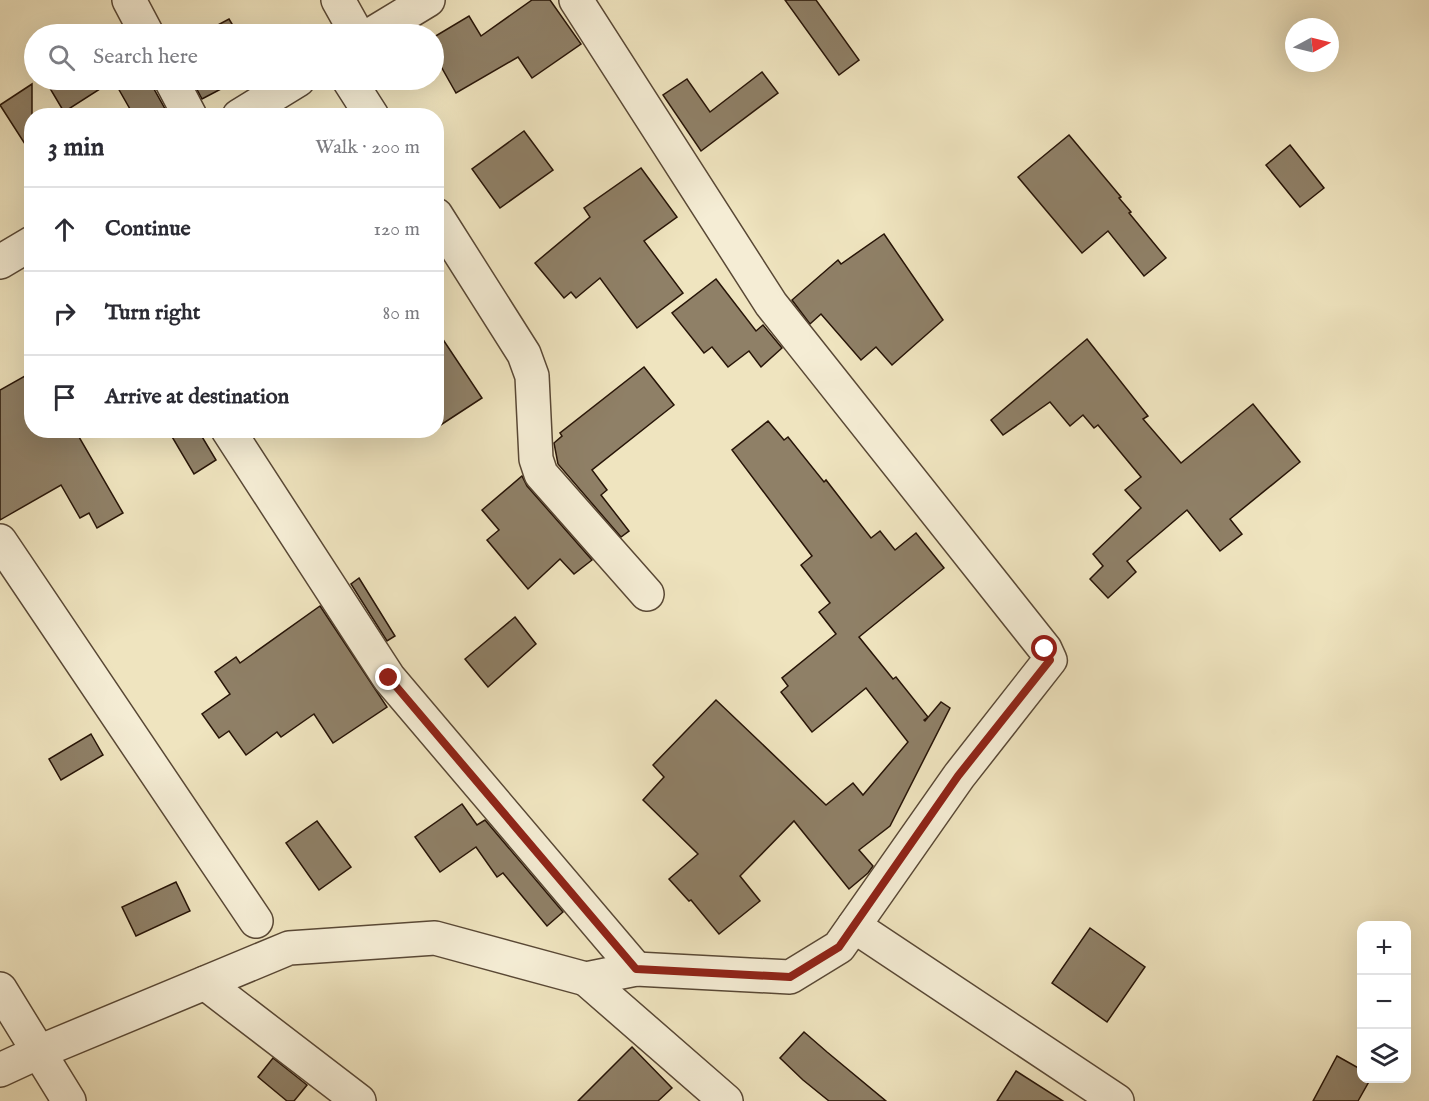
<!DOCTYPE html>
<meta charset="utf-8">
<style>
:root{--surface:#fff;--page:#f2f2f3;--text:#2b2b33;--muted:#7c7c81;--line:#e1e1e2}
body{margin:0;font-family:"IM FELL English",serif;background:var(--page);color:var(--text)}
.controls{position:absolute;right:18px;bottom:18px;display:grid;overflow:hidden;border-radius:12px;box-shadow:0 6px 24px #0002}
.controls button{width:54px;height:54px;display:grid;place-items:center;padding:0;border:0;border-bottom:2px solid var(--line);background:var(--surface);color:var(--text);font:30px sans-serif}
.compass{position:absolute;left:1285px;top:18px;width:54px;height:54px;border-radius:50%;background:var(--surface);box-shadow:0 6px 24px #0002;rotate:83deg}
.stop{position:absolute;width:18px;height:18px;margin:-14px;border:4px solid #8f2418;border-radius:50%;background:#fff}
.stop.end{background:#8f2418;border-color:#fff;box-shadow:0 2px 6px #0008}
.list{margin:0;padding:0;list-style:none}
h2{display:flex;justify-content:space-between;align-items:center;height:78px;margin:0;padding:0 24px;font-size:26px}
h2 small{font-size:20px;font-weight:400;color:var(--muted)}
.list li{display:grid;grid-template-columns:39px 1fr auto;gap:18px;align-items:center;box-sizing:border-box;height:84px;padding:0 24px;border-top:2px solid var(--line)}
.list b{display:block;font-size:22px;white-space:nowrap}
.list em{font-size:20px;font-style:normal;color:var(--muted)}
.icon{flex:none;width:33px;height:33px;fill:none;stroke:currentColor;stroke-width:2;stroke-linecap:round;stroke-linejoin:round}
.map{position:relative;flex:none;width:1429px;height:1101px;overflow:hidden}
.search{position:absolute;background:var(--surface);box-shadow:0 6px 24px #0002;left:24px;top:24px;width:420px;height:66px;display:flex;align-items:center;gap:15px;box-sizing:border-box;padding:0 21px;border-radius:33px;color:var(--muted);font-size:22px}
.panel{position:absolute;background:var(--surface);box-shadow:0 6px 24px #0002;left:24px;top:108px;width:420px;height:330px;border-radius:24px}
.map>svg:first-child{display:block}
</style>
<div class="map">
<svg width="1429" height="1101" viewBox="0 0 1429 1101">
<rect width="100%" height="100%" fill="#efe4bf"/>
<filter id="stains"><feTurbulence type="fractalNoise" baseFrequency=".00333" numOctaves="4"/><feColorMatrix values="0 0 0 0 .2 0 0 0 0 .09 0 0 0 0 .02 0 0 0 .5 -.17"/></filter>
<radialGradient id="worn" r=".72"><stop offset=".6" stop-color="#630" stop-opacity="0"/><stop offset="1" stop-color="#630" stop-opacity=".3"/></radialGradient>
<!-- building -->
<g fill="#8f8067" stroke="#271407" stroke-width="1.5">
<path d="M532 0H550L581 44 532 78 518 57 456 93 434 54V37L469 16 481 36Z"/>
<path d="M785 0H816L859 60 839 75Z"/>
<path d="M229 19 238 34H201Z"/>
<path d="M762 72 778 93 701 151 663 95 687 79 710 112Z"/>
<path d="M45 80H114L64 112Z"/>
<path d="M117 80H152L154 89 169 116H134L114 81Z"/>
<path d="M192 80H238L202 99Z"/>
<path d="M32 84V155L0 105Z"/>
<path d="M524 131 553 170 500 208 472 169Z"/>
<path d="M1069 135 1121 197 1119 198 1131 212 1129 213 1166 258 1144 276 1108 231 1082 253 1018 177Z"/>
<path d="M1290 145 1324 188 1300 207 1266 165Z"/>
<path d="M641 168 677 217 644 241 683 293 637 328 600 278 576 298 571 292 564 298 535 263 590 217 584 208Z"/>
<path d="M884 234 943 320 892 365 876 347 861 360 821 314 810 324 792 300 838 260 841 264Z"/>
<path d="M716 279 756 331 763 325 782 348 761 367 749 351 728 367 712 347 704 353 672 313Z"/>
<path d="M436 329 482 398 436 428Z"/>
<path d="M1087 339 1148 416 1143 419 1181 463 1253 404 1300 462 1230 519 1242 534 1220 551 1187 510 1127 561 1136 572 1108 598 1090 579 1103 566 1093 554 1141 508 1125 490 1141 477 1098 425 1094 428 1083 415 1070 426 1050 402 1003 435 991 420Z"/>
<path d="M644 367 674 405 592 470 607 490 601 495 629 531 621 537 558 464 554 443 562 436 560 433Z"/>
<path d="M32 372V430H75L123 513 97 528 89 513 80 518 61 485 0 520V390Z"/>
<path d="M768 421 784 440 788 437 824 482 826 480 871 538 880 531 895 550 916 533 944 568 859 637 893 679 896 677 928 717 924 720 925 721 941 702 950 708 890 826 859 850 873 866 868 873 849 889 794 821 740 876 760 901 719 934 691 900 689 901 669 879 698 854 643 800 664 777 653 765 716 700 826 805 853 783 863 795 908 742 866 688 812 732 781 692 788 686 782 678 836 634 819 612 830 603 801 565 812 556 732 450Z"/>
<path d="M168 430H198L216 460 194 474Z"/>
<path d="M522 476 527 486 592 560 574 574 560 559 528 589 487 540 499 530 482 510Z"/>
<path d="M359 578 395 636 387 641 351 584Z"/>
<path d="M320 606 387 707 333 743 314 714 281 737 277 732 246 755 229 731 219 738 202 714 230 694 215 672 236 657 240 663Z"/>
<path d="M515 617 536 644 488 687 465 659Z"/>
<path d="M91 734 103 755 61 780 49 759Z"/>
<path d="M462 804 477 825 485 820 563 912 547 926 503 873 497 877 476 847 440 872 415 837Z"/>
<path d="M317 821 351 867 319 890 286 843Z"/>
<path d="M176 882 190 911 136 936 122 907Z"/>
<path d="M1090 928 1145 967 1107 1022 1052 983Z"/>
<path d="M804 1032 827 1052 886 1101H829L803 1080 780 1058Z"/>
<path d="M632 1047 672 1088 658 1101H578Z"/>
<path d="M1337 1056 1362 1070V1078H1371L1358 1101H1313Z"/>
<path d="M273 1058 307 1085 294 1101H287L258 1077Z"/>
<path d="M1016 1071 1063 1101H997Z"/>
</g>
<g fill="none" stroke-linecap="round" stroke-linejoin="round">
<defs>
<g id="minor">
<path d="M129 0 147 34"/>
<path d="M338 0 357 34"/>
<path d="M372 34 428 0"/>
<path d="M171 80 190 116"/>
<path d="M349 80 372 116"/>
<path d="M239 116 298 80"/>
<path d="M436 215 524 354 532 376 536 459 541 474 647 594"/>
<path d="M0 262 32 243"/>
<path d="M228 430 389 678 636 969"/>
<path d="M0 541 256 921"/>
<path d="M854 926 1117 1101"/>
<path d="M586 979 726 1101"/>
<path d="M205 983 359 1101"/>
<path d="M0 989 69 1101"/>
<path d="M0 1070 39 1052 289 948 435 938 586 979 636 969 790 977 839 947 959 776 1050 660 1045 649 771 304 576 0"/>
</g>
</defs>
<!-- minor casing -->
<use href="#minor" stroke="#594835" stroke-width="36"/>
<!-- minor -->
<use href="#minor" stroke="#f5edd5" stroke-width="33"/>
</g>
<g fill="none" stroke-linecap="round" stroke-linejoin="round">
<!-- route -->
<path stroke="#8f2418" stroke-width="8" d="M389 678 636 969 790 977 839 947 958 776 1050 660 1045 649"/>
</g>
<rect width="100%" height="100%" filter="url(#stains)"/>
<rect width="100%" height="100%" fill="url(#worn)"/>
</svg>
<div class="controls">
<button>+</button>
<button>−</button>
<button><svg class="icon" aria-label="layers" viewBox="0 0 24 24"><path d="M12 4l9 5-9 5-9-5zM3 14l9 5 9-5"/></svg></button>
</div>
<svg class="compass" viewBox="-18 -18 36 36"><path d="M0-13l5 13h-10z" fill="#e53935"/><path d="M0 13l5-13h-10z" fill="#7c7c81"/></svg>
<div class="stop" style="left:1045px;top:649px"></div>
<div class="stop end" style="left:389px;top:678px"></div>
<div class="search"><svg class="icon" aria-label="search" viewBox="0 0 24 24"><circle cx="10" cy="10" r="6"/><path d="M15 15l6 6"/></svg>Search here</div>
<section class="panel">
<h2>3 min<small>Walk · 200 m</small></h2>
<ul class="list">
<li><svg class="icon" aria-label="ahead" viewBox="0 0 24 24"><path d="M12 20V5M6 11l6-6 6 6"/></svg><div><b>Continue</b></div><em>120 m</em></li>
<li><svg class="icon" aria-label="right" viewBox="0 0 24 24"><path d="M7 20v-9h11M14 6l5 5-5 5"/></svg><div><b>Turn right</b></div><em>80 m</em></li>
<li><svg class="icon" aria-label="arrive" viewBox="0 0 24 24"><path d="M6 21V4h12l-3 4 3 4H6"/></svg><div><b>Arrive at destination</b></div></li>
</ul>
</section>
</div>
